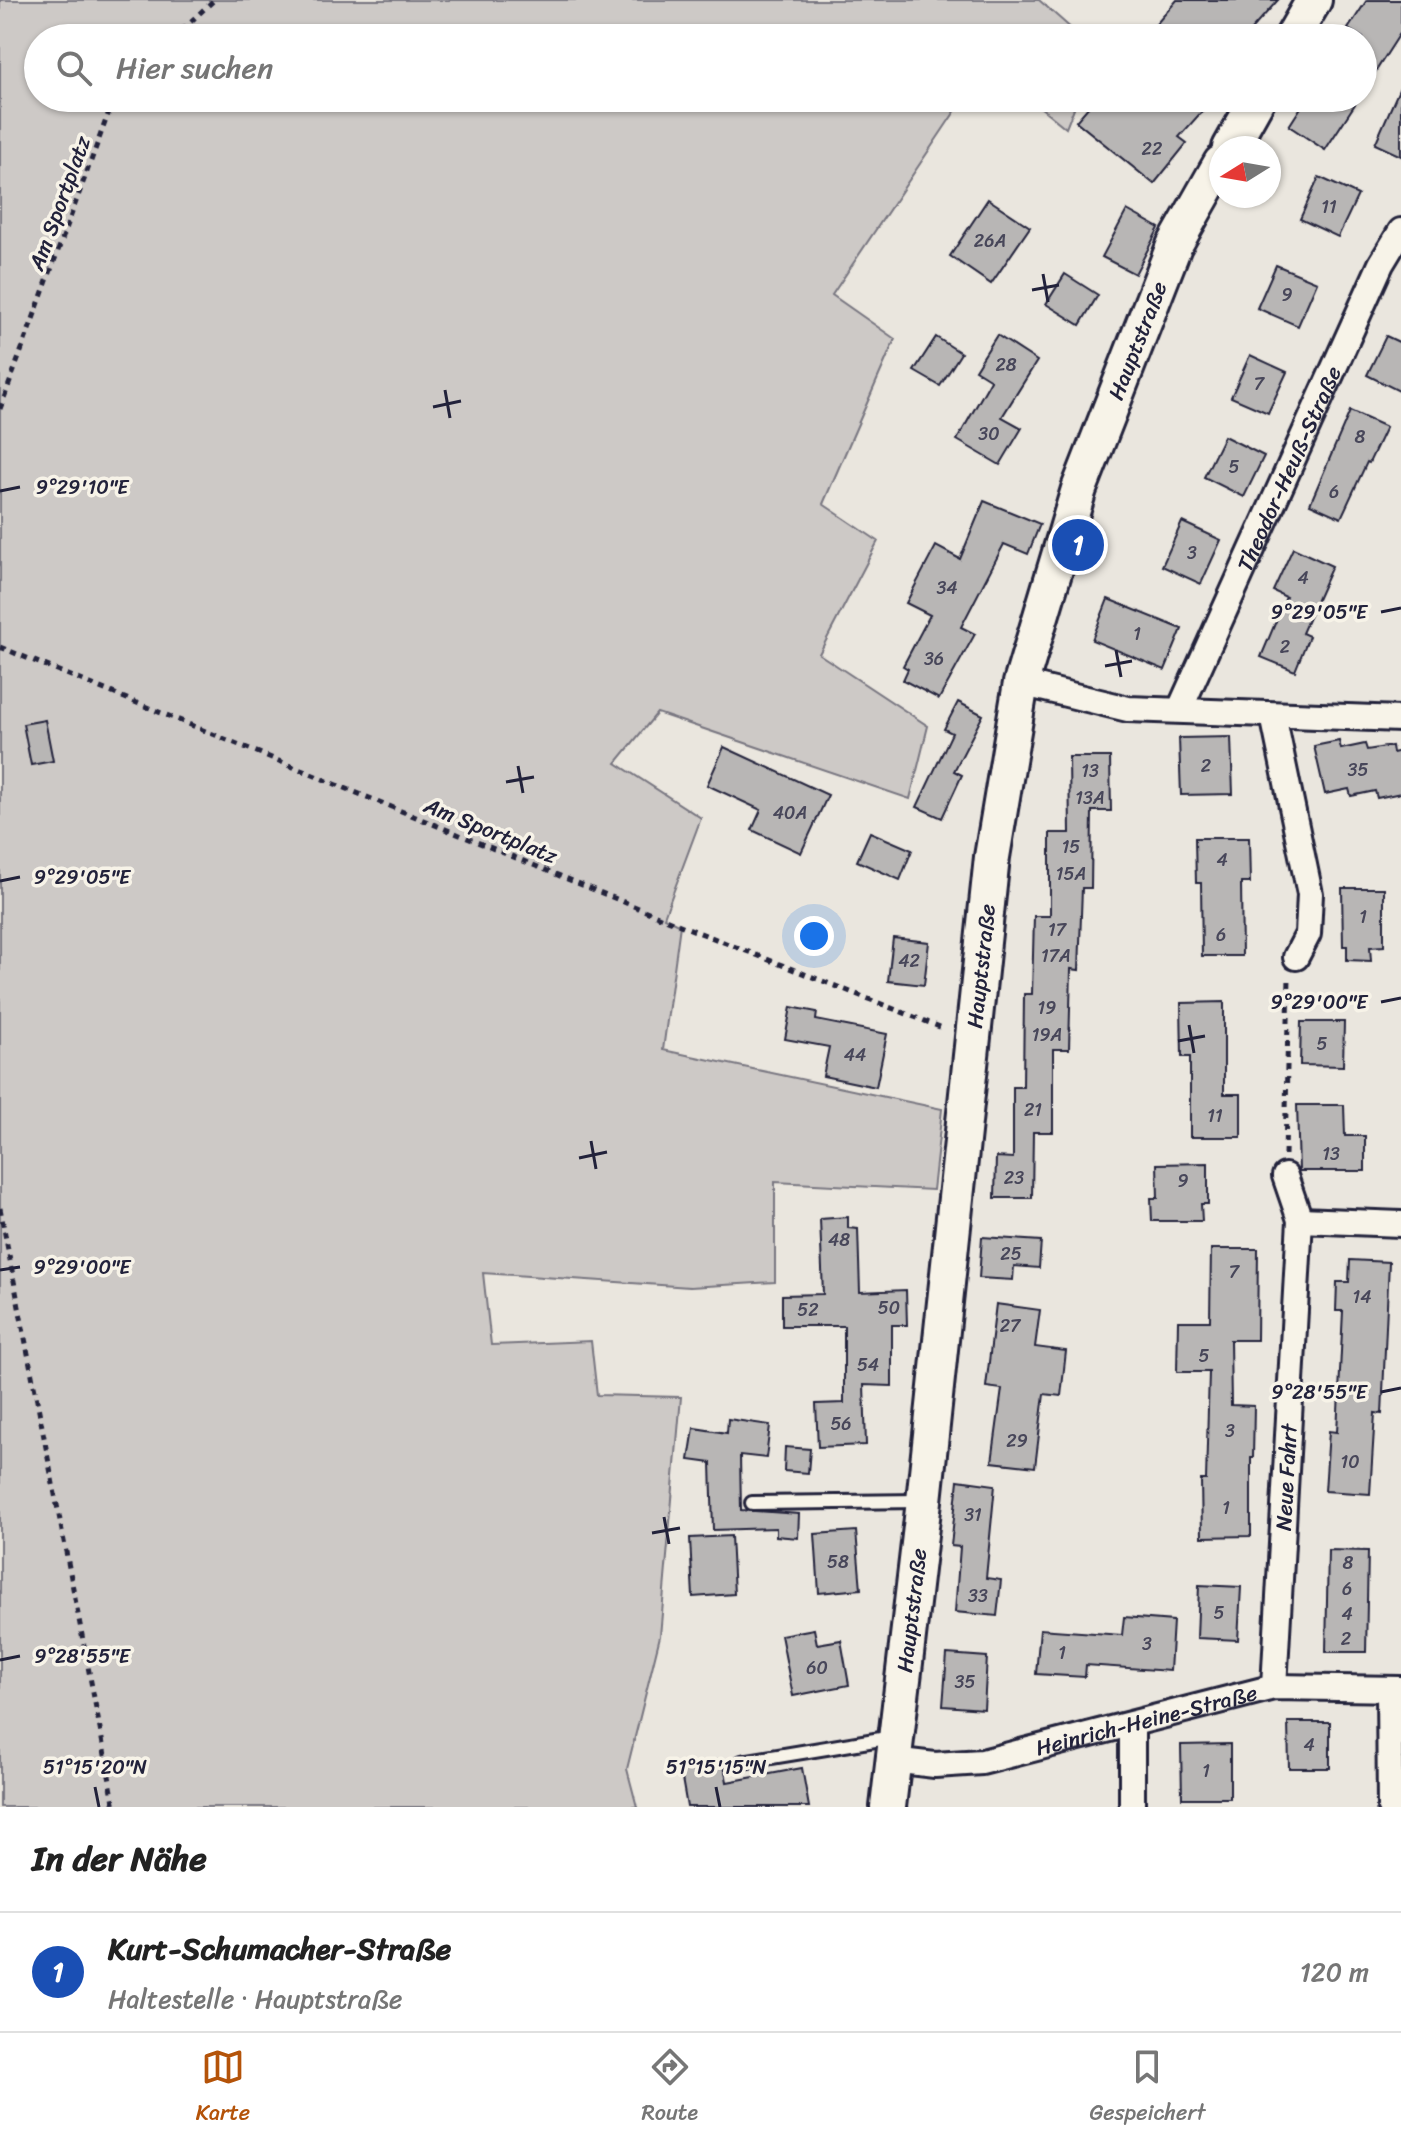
<!DOCTYPE html>
<html lang="de">
<meta charset="utf-8">
<style>
:root{--surface:#fff;--page:#f2f2f2;--text:#222;--muted:#767676;--line:#e0e0e0;--accent:#b45309}
body{margin:0;font-family:Sriracha,sans-serif;background:var(--page);color:var(--text)}
.compass{position:absolute;left:1209px;top:136px;width:72px;height:72px;border-radius:50%;background:var(--surface);box-shadow:0 2px 6px #0004;rotate:259deg}
.you{position:absolute;left:814px;top:936px;width:28px;height:28px;margin:-20px;border:6px solid #fff;border-radius:50%;background:#1a73e8;box-shadow:0 0 0 12px #1a73e833}
.badge{display:grid;place-items:center;width:52px;height:52px;border-radius:50%;background:var(--accent);color:#fff;font-size:26px;font-weight:700}
.pin{position:absolute;translate:-50% -50%;border:4px solid #fff;box-shadow:0 2px 8px #0006}
.list{margin:0;padding:0;list-style:none}
h2{display:flex;justify-content:space-between;align-items:center;height:104px;margin:0;padding:0 32px;font-size:34px}
h2 small{font-size:26px;font-weight:400;color:var(--muted)}
.list li{display:grid;grid-template-columns:52px 1fr auto;gap:24px;align-items:center;box-sizing:border-box;height:120px;padding:0 32px;border-top:2px solid var(--line)}
.list b{display:block;font-size:30px;white-space:nowrap}
.list p{margin:0;font-size:26px;white-space:nowrap;color:var(--muted)}
.list em{font-size:26px;font-style:normal;color:var(--muted)}
.icon{flex:none;width:44px;height:44px;fill:none;stroke:currentColor;stroke-width:2;stroke-linecap:round;stroke-linejoin:round}
.map{position:relative;flex:none;width:1401px;height:1807px;overflow:hidden}
.search{position:absolute;background:var(--surface);box-shadow:0 2px 6px #0004;left:24px;right:24px;top:24px;height:88px;display:flex;align-items:center;gap:20px;box-sizing:border-box;padding:0 28px;border-radius:44px;color:var(--muted);font-size:30px}
.sheet{height:224px;background:var(--surface)}
nav{display:flex;justify-content:space-around;align-items:center;box-sizing:border-box;height:112px;border-top:2px solid var(--line);background:var(--surface);font-size:22px;color:var(--muted)}
nav a{display:grid;justify-items:center;gap:4px}
nav .on{color:var(--accent)}
.map>svg:first-child{display:block}
</style>
<div class="map">
<svg width="1401" height="1807" viewBox="0 0 1401 1807">
<rect width="100%" height="100%" fill="#eae6de"/>
<filter id="ink" filterUnits="userSpaceOnUse"><feTurbulence type="fractalNoise" baseFrequency=".0125" numOctaves="2"/><feDisplacementMap in="SourceGraphic" scale="16" xChannelSelector="R" yChannelSelector="G"/><feConvolveMatrix kernelMatrix="1 2 1 2 8 2 1 2 1" color-interpolation-filters="sRGB"/></filter>
<g filter="url(#ink)">
<!-- green -->
<g fill="#cdc9c6" stroke="#787680" stroke-width="2">
<path d="M0 0H1039L1082 38H38V98H964L832 295 895 339 823 504 878 541 819 654 928 726 910 799 657 713 616 763 701 818 664 917 680 925 663 1050 942 1109 933 1190 775 1182V1282L690 1287 483 1273 491 1345 591 1341 597 1395 681 1397 660 1636 627 1769 637 1807H0Z"/>
<path d="M1029 98H1078L1066 128Z"/>
</g>
<!-- building -->
<g fill="#b8b6b5" stroke="#22223b" stroke-width="2">
<path d="M1177 0H1278L1244 38H1144Z"/>
<path d="M1367 0H1401V32L1363 91V38L1348 29Z"/>
<path d="M1401 85V156L1375 144Z"/>
<path d="M1096 98H1214L1179 137 1187 143 1154 184 1076 121Z"/>
<path d="M1307 98H1359L1325 150 1289 126Z"/>
<path d="M1319 177 1358 195 1338 237 1300 219Z"/>
<path d="M988 199 1030 227 991 284 950 256Z"/>
<path d="M1127 210 1159 228 1135 274 1102 257Z"/>
<path d="M1276 265 1317 282 1298 326 1257 308Z"/>
<path d="M1065 274 1098 295 1080 325 1046 304Z"/>
<path d="M997 335 1037 361 1002 417 1022 428 1000 465 957 440 991 380 975 370Z"/>
<path d="M1386 336 1401 343V392L1367 375Z"/>
<path d="M936 337 961 353 940 386 914 371Z"/>
<path d="M1250 355 1287 372 1268 413 1231 397Z"/>
<path d="M1350 411 1386 427 1369 463 1367 462 1341 518 1310 504Z"/>
<path d="M1224 436 1264 456 1244 497 1204 477Z"/>
<path d="M984 501 1040 524 1028 554 1004 544 961 627 975 634 939 699 903 680 908 669 903 666 930 615 906 603 936 546 960 559Z"/>
<path d="M1182 522 1221 540 1201 584 1162 566Z"/>
<path d="M1293 548 1332 566 1302 633 1309 636 1295 671 1261 657 1286 597 1273 591Z"/>
<path d="M1108 599 1182 629 1165 670 1092 640Z"/>
<path d="M958 702 983 715 954 771 962 775 942 818 917 807 952 733 944 729Z"/>
<path d="M45 720 53 761 31 765 23 724Z"/>
<path d="M1231 737 1233 794 1181 795 1179 738Z"/>
<path d="M1339 741 1341 749 1365 744 1367 750 1392 746 1393 753 1401 751V793L1377 798 1375 791 1351 796 1349 789 1325 794 1314 746Z"/>
<path d="M724 747 828 795 801 853 752 830 761 810 707 785Z"/>
<path d="M1069 757H1110L1111 811H1092L1091 888H1082L1079 970 1071 969 1069 1049H1053V1132H1033L1032 1198H995L996 1157 1013 1158V1087H1023L1024 994H1032L1034 916H1050V833H1070Z"/>
<path d="M870 832 912 850 900 880 857 861Z"/>
<path d="M1195 838H1249L1250 883H1241L1242 956H1202L1201 883H1196Z"/>
<path d="M1342 888H1384V946L1370 947 1371 961 1347 960V946H1343Z"/>
<path d="M893 938 929 942 924 985 888 981Z"/>
<path d="M1224 1002V1094H1241V1137H1190V1057H1182L1181 1003Z"/>
<path d="M791 1007 817 1012 816 1020 887 1034 876 1087 823 1076 829 1047 785 1039Z"/>
<path d="M1301 1022H1344L1343 1066 1300 1065Z"/>
<path d="M1297 1105H1344L1345 1136H1365V1171H1299Z"/>
<path d="M1208 1163V1204H1201L1202 1221H1152L1151 1198H1158L1157 1164Z"/>
<path d="M848 1217V1228L858 1229 860 1292 906 1290 907 1325H892V1386L864 1385 866 1445 818 1447 816 1404 844 1403V1326H782V1295L823 1294 820 1219Z"/>
<path d="M982 1237 1041 1241 1039 1268 1014 1266 1013 1280 979 1278Z"/>
<path d="M1211 1249H1258L1257 1340H1230L1231 1405 1254 1406 1253 1458H1251V1536L1202 1537 1201 1480H1206L1209 1372H1177L1178 1321H1210Z"/>
<path d="M1350 1260 1389 1262 1382 1414 1375 1413 1370 1494 1325 1491 1329 1431 1337 1432 1343 1311H1336L1337 1282H1349Z"/>
<path d="M996 1304 1040 1310 1035 1347 1066 1351 1061 1396 1044 1394 1035 1467 992 1462 1002 1389 986 1387Z"/>
<path d="M728 1419 770 1425 766 1458 740 1455 741 1510 799 1514 798 1538 776 1536V1528L713 1530 711 1463 689 1460 694 1428 727 1433Z"/>
<path d="M785 1447 810 1449 808 1473 784 1471Z"/>
<path d="M958 1480 995 1485 986 1578 1001 1580 997 1616 955 1612 960 1547 951 1546Z"/>
<path d="M856 1531 861 1589 819 1593 815 1534Z"/>
<path d="M731 1536 734 1594 693 1597 690 1538Z"/>
<path d="M1328 1550 1368 1551 1366 1652H1326Z"/>
<path d="M1199 1585 1241 1587 1238 1640 1197 1638Z"/>
<path d="M1124 1617 1173 1621 1170 1671 1086 1665 1085 1677 1036 1674 1040 1629 1122 1635Z"/>
<path d="M814 1629 817 1644 841 1640 849 1685 793 1696 781 1635Z"/>
<path d="M947 1654 987 1657 984 1709 943 1706Z"/>
<path d="M1288 1722H1330V1768H1289Z"/>
<path d="M1230 1744V1798H1182L1181 1745Z"/>
<path d="M723 1759 727 1782 802 1768 809 1807H687L680 1767Z"/>
</g>
<g fill="none" stroke-linecap="round" stroke-linejoin="round">
<defs>
<g id="lane">
<path d="M752 1503 921 1501"/>
<path d="M742 1762 893 1737"/>
</g>
<g id="street">
<path d="M1021 683 1128 709 1401 719"/>
<path id="s1" d="M1180 709 1381 264 1401 231"/>
<path d="M1273 715 1310 894 1308 934 1296 957"/>
<path d="M1285 1176 1300 1220"/>
<path id="s2" d="M1274 1687 1300 1220 1401 1224"/>
<path d="M1389 1689 1390 1807"/>
<path id="s3" d="M892 1760 935 1765 982 1762 1274 1687 1401 1689"/>
<path d="M1132 1807V1724"/>
</g>
<g id="secondary">
<path d="M1292 38 1314 0"/>
<path d="M1230 148 1258 98"/>
<path id="s4" d="M888 1807 924 1501 992 857 1021 683 1079 489 1174 246 1221 163"/>
</g>
</defs>
<!-- lane casing -->
<use href="#lane" stroke="#22223b" stroke-width="18"/>
<!-- street casing -->
<use href="#street" stroke="#22223b" stroke-width="30"/>
<!-- secondary casing -->
<use href="#secondary" stroke="#22223b" stroke-width="40"/>
<!-- path -->
<g stroke="#22223b" stroke-width="5" stroke-dasharray="6 6" stroke-linecap="butt">
<path d="M173 38 214 0"/>
<path d="M0 409 114 98"/>
<path d="M0 647 680 925 945 1029"/>
<path d="M1285 1155 1289 977"/>
<path d="M0 1208 115 1807"/>
</g>
<!-- lane -->
<use href="#lane" stroke="#f7f3e8" stroke-width="12"/>
<!-- street -->
<use href="#street" stroke="#f7f3e8" stroke-width="24"/>
<!-- secondary -->
<use href="#secondary" stroke="#f7f3e8" stroke-width="34"/>
</g>
</g>
<!-- ticks -->
<path fill="none" stroke="#22223b" stroke-width="3" d="M1043 274 1048 302M1032 290 1059 285M445 390 450 418M433 407 461 401M0 491 20 487M1381 612 1401 608M1116 650 1121 677M1105 666 1132 661M518 766 523 793M506 782 534 777M0 881 20 877M1381 1002 1401 998M1189 1025 1194 1053M1178 1041 1205 1036M591 1141 596 1169M579 1158 607 1152M0 1270 20 1267M1381 1392 1401 1388M664 1517 669 1544M652 1533 680 1528M0 1660 20 1656M95 1787 99 1807M716 1787 720 1807"/>
<g text-anchor="middle" stroke-width="7" stroke-linejoin="round" paint-order="stroke">
<!-- number labels -->
<g font-size="18" fill="#48475a">
<text x="1152" y="155">22</text>
<text x="1329" y="213">11</text>
<text x="990" y="247">26A</text>
<text x="1287" y="301">9</text>
<text x="1006" y="371">28</text>
<text x="1259" y="390">7</text>
<text x="989" y="440">30</text>
<text x="1360" y="443">8</text>
<text x="1234" y="473">5</text>
<text x="1334" y="498">6</text>
<text x="1192" y="559">3</text>
<text x="1303" y="584">4</text>
<text x="947" y="594">34</text>
<text x="1137" y="640">1</text>
<text x="1285" y="653">2</text>
<text x="934" y="665">36</text>
<text x="1206" y="772">2</text>
<text x="1358" y="776">35</text>
<text x="1090" y="777">13</text>
<text x="1090" y="804">13A</text>
<text x="790" y="819">40A</text>
<text x="1071" y="853">15</text>
<text x="1222" y="866">4</text>
<text x="1071" y="880">15A</text>
<text x="1363" y="923">1</text>
<text x="1057" y="936">17</text>
<text x="1221" y="941">6</text>
<text x="1056" y="962">17A</text>
<text x="909" y="967">42</text>
<text x="1047" y="1014">19</text>
<text x="1047" y="1041">19A</text>
<text x="1322" y="1050">5</text>
<text x="855" y="1061">44</text>
<text x="1033" y="1116">21</text>
<text x="1215" y="1122">11</text>
<text x="1331" y="1160">13</text>
<text x="1014" y="1184">23</text>
<text x="1183" y="1187">9</text>
<text x="839" y="1246">48</text>
<text x="1011" y="1260">25</text>
<text x="1234" y="1278">7</text>
<text x="1362" y="1303">14</text>
<text x="889" y="1314">50</text>
<text x="808" y="1316">52</text>
<text x="1010" y="1332">27</text>
<text x="1204" y="1362">5</text>
<text x="868" y="1371">54</text>
<text x="841" y="1430">56</text>
<text x="1230" y="1437">3</text>
<text x="1017" y="1447">29</text>
<text x="1350" y="1468">10</text>
<text x="1226" y="1514">1</text>
<text x="973" y="1521">31</text>
<text x="838" y="1568">58</text>
<text x="1348" y="1569">8</text>
<text x="1347" y="1595">6</text>
<text x="978" y="1602">33</text>
<text x="1219" y="1619">5</text>
<text x="1347" y="1620">4</text>
<text x="1346" y="1645">2</text>
<text x="1147" y="1650">3</text>
<text x="1062" y="1659">1</text>
<text x="817" y="1674">60</text>
<text x="965" y="1688">35</text>
<text x="1309" y="1751">4</text>
<text x="1206" y="1777">1</text>
</g>
<!-- street labels -->
<g font-size="22" fill="#22223b" stroke="#f7f3e8">
<text transform="translate(59 203) rotate(-70)" y="8">Am Sportplatz</text>
<text dy="8" stroke="none"><textPath href="#s4" startOffset="1494">Hauptstraße</textPath></text>
<text dy="8" stroke="none"><textPath href="#s1" startOffset="264">Theodor-Heuß-Straße</textPath></text>
<text transform="translate(491 830) rotate(22)" y="8">Am Sportplatz</text>
<text dy="8" stroke="none"><textPath href="#s4" startOffset="846">Hauptstraße</textPath></text>
<text dy="8" stroke="none"><textPath href="#s2" startOffset="210">Neue Fahrt</textPath></text>
<text dy="8" stroke="none"><textPath href="#s4" startOffset="198">Hauptstraße</textPath></text>
<text dy="8" stroke="none"><textPath href="#s3" startOffset="260">Heinrich-Heine-Straße</textPath></text>
</g>
</g>
<g font-size="20" text-anchor="middle" fill="#22223b" stroke="#f7f3e8" stroke-width="7" stroke-linejoin="round" paint-order="stroke">
<text x="82" y="494">9°29'10"E</text>
<text x="1319" y="619">9°29'05"E</text>
<text x="82" y="884">9°29'05"E</text>
<text x="1319" y="1009">9°29'00"E</text>
<text x="82" y="1274">9°29'00"E</text>
<text x="1319" y="1399">9°28'55"E</text>
<text x="82" y="1663">9°28'55"E</text>
<text x="95" y="1774">51°15'20"N</text>
<text x="716" y="1774">51°15'15"N</text>
</g>
</svg>
<svg class="compass" viewBox="-18 -18 36 36"><path d="M0-13l5 13h-10z" fill="#e53935"/><path d="M0 13l5-13h-10z" fill="#767676"/></svg>
<div class="you"></div>
<div class="pin badge" style="left:1078px;top:545px;background:#1a4fb4">1</div>
<div class="search"><svg class="icon" aria-label="search" viewBox="0 0 24 24"><circle cx="10" cy="10" r="6"/><path d="M15 15l6 6"/></svg>Hier suchen</div>
</div>
<section class="sheet">
<h2>In der Nähe<small></small></h2>
<ul class="list">
<li><span class="badge" style="background:#1a4fb4">1</span><div><b>Kurt-Schumacher-Straße</b><p>Haltestelle · Hauptstraße</p></div><em>120 m</em></li>
</ul>
</section>
<nav>
<a class="on"><svg class="icon" aria-label="map" viewBox="0 0 24 24"><path d="M3 6l6-2 6 2 6-2v14l-6 2-6-2-6 2zM9 4v14M15 6v14"/></svg>Karte</a>
<a><svg class="icon" aria-label="directions" viewBox="0 0 24 24"><path d="M12 3l9 9-9 9-9-9zM9 14v-3h6M13 9l2 2-2 2"/></svg>Route</a>
<a><svg class="icon" aria-label="saved" viewBox="0 0 24 24"><path d="M7 4h10v16l-5-4-5 4z"/></svg>Gespeichert</a>
</nav>
